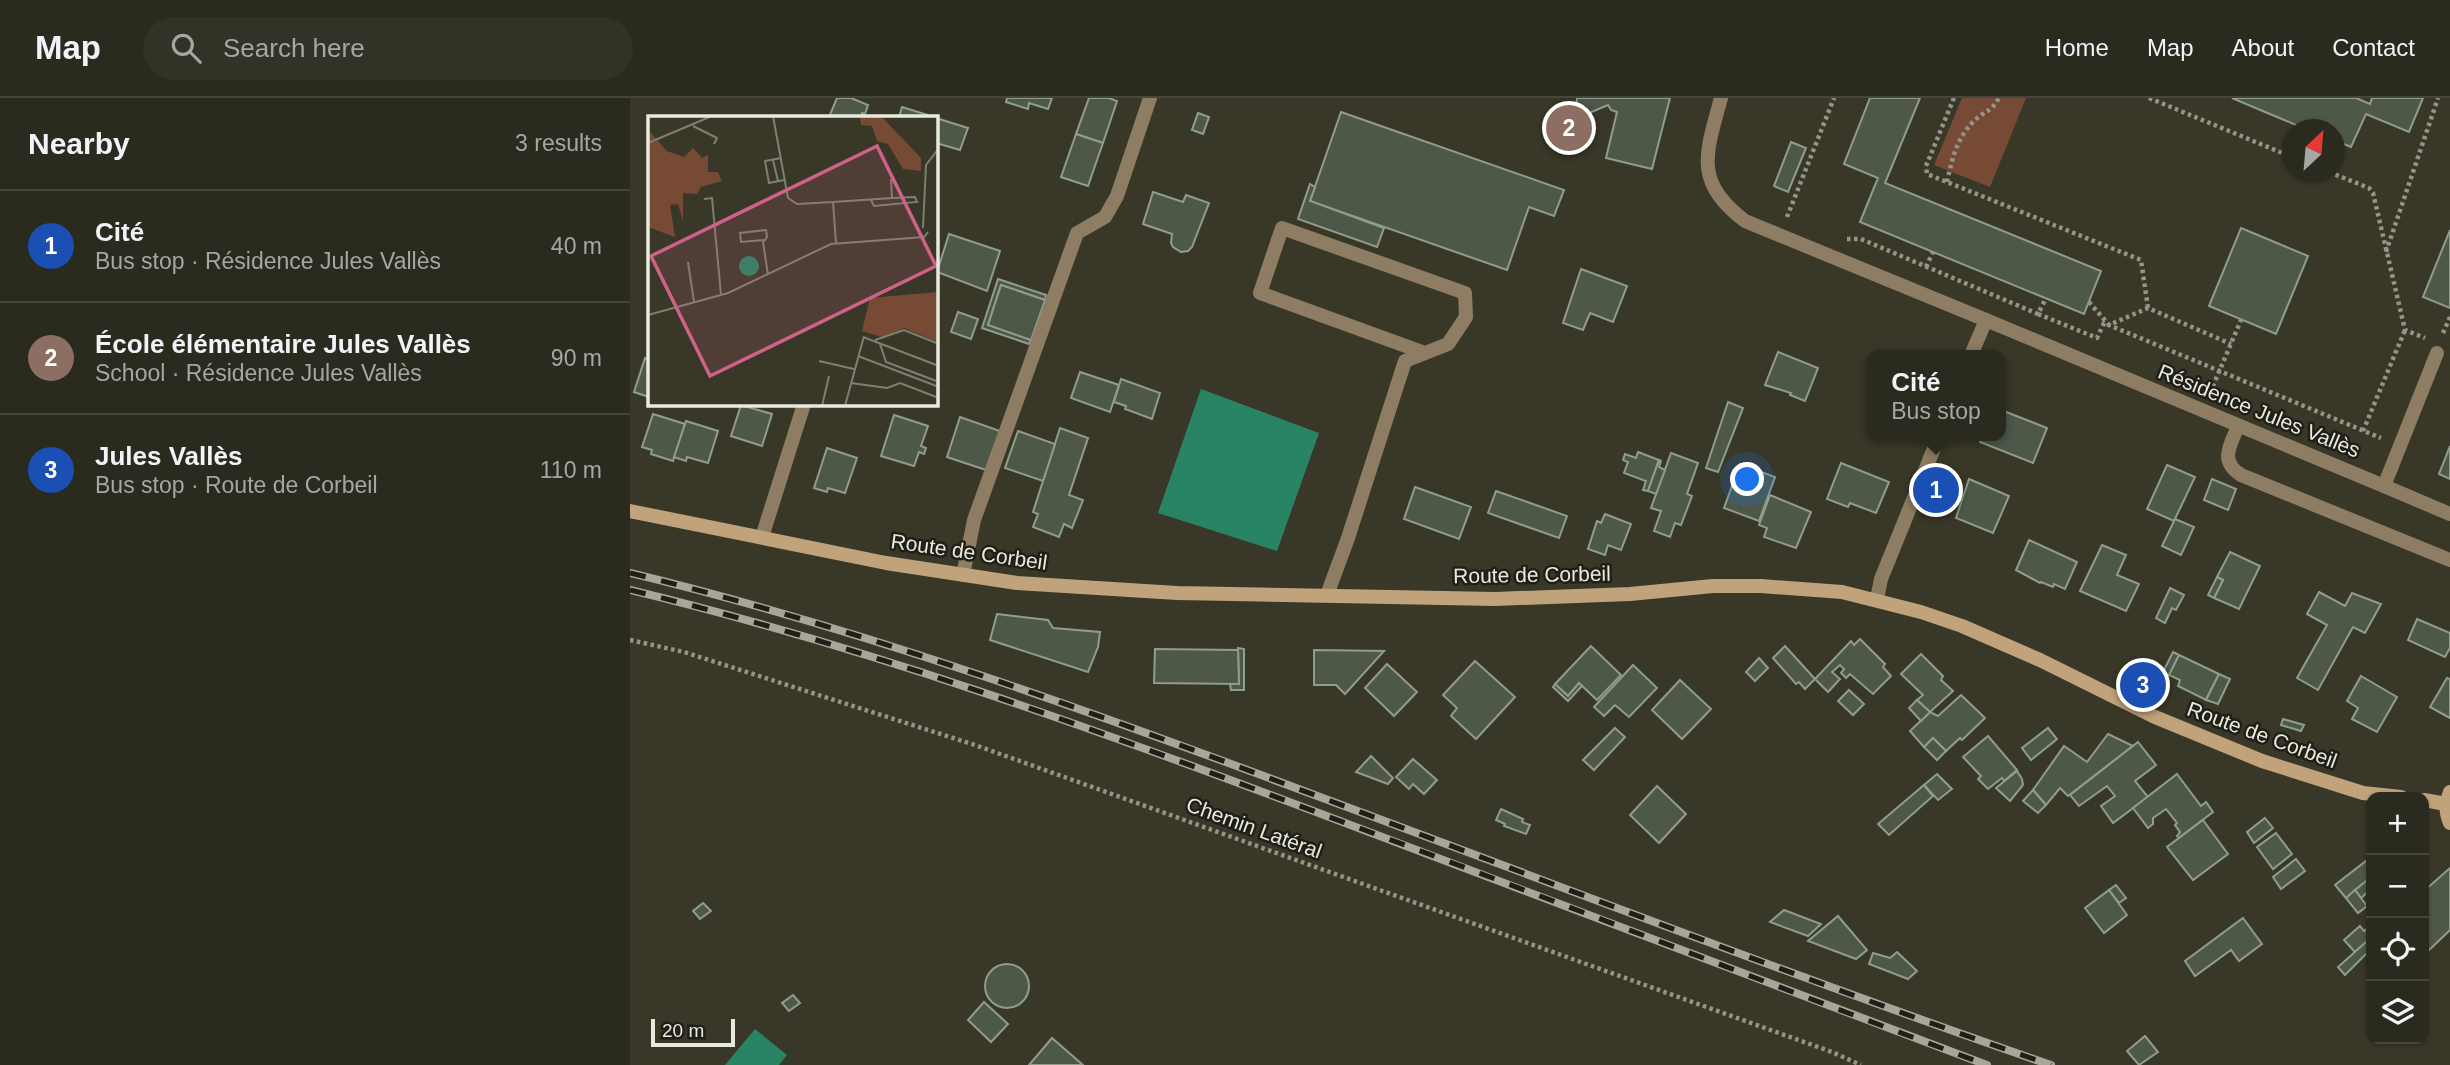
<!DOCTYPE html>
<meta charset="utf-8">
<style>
:root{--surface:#2b2a1e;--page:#333227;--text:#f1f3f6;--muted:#a6a7a4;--line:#47463c;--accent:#d6ab8b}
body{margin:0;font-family:Helvetica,sans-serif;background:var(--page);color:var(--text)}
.controls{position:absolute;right:21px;bottom:21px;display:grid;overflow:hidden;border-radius:14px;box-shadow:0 2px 5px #0004}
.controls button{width:63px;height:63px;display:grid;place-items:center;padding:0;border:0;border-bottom:2px solid var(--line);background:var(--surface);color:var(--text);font:35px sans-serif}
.compass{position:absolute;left:1652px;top:21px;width:63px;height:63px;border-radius:50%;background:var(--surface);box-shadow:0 2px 5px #0004;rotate:26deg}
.scale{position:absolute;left:21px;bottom:18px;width:84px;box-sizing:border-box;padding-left:7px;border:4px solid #e9e9de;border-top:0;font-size:19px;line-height:24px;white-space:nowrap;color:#e9e9de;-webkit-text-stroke:5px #1f1f18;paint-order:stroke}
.you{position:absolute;left:1118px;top:382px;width:24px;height:24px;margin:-18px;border:5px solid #fff;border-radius:50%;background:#1a73e8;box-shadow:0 0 0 10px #1a73e833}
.badge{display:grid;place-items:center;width:46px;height:46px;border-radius:50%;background:var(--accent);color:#fff;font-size:23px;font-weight:700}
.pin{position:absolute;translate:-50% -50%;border:4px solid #fff;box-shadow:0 2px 7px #0006}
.popup{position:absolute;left:1236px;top:252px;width:140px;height:91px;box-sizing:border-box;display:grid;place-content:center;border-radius:14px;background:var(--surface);filter:drop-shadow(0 2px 5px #0005);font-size:23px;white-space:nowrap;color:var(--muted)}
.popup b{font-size:26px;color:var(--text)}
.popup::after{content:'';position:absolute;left:50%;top:100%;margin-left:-14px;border:14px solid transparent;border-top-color:var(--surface)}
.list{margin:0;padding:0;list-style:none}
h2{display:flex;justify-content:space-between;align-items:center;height:91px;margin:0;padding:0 28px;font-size:30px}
h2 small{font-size:23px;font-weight:400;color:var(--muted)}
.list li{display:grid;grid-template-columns:46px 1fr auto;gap:21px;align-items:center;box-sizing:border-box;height:112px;padding:0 28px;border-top:2px solid var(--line)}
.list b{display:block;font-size:26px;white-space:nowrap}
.list p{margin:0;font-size:23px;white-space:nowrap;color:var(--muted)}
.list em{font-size:23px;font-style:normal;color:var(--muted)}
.icon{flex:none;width:38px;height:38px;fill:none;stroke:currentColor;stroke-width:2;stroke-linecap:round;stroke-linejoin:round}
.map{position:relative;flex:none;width:1820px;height:967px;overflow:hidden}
header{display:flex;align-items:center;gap:42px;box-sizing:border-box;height:98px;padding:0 35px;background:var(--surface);border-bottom:2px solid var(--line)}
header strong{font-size:33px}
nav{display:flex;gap:38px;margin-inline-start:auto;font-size:24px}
.search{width:490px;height:63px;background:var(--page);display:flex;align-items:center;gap:18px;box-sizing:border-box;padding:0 24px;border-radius:38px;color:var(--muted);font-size:26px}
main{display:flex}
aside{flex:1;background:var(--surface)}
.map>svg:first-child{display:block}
</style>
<header>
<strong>Map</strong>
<div class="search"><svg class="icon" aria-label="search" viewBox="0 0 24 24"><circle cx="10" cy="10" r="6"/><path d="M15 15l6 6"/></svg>Search here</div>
<nav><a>Home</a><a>Map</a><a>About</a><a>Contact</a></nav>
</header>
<main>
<aside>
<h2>Nearby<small>3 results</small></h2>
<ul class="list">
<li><span class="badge" style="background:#1a4fb4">1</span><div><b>Cité</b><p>Bus stop · Résidence Jules Vallès</p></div><em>40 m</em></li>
<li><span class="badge" style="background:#8d6e63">2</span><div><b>École élémentaire Jules Vallès</b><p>School · Résidence Jules Vallès</p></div><em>90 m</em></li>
<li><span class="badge" style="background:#1a4fb4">3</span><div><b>Jules Vallès</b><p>Bus stop · Route de Corbeil</p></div><em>110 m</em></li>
</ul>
</aside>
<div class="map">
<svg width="1820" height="967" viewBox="0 0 1820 967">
<rect width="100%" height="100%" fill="#393828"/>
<!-- green -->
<path fill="#774a35" d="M1332 0H1396L1360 89 1304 67Z"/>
<!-- water -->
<g fill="#298466">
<path d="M571 291 689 335 647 453 528 415Z"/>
<path d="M125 931 157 957 149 967H95Z"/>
</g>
<!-- building -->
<g fill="#4d5849" stroke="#909d8c" stroke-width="2">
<path d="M207 0H221L238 7 235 16 232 15 230 19H199Z"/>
<path d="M377 0H422L418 11 399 5 398 11 376 4Z"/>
<path d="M459 0H479L487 3 473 45 446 36Z"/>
<path d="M947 0H1040L1022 71 976 60 987 14 981 12 978 7 945 21Z"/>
<path d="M1240 0H1290L1255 85 1471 173 1454 216 1230 124 1248 80 1214 66Z"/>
<path d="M1602 0H1726L1740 6 1742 0H1793L1779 34 1736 16 1721 49 1704 42V32H1678Z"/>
<path d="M272 9 304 19H269Z"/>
<path d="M711 14 934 92 924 118 899 109 877 172 680 103Z"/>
<path d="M568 15 579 19 573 36 562 32Z"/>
<path d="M306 20 338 30 330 52 306 45Z"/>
<path d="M446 36 473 45 458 88 431 79Z"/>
<path d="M1161 44 1176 50 1158 94 1144 88Z"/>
<path d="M680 86 685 89 680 103 754 130 747 149 668 121Z"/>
<path d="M523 94 553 104 556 97 579 105 562 149 558 153 551 154 543 149 541 145 542 136 513 126Z"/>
<path d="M1611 130 1678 158 1646 236 1579 208Z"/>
<path d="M1820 132V210L1793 199Z"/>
<path d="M319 136 370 153 357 193 307 174Z"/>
<path d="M951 171 997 188 983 224 960 215 953 232 933 225Z"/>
<path d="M368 181 416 197 415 202 371 187 358 227 401 242 399 246 352 230Z"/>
<path d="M371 187 415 202 401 242 358 227Z"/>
<path d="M328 214 348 221 341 241 321 234Z"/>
<path d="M1148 254 1188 270 1175 303 1160 297 1161 295 1135 287Z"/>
<path d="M15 260 19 262V299L4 294Z"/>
<path d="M450 274 489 287 480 314 441 300Z"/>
<path d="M491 281 530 295 522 321 495 311 496 308 484 304Z"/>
<path d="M1098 304 1113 310 1088 374 1076 370Z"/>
<path d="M111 307 142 316 132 348 101 338Z"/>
<path d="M1371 312 1417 330 1403 365 1350 344 1353 338H1371Z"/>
<path d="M23 316 55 326 43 363 21 356 22 352 12 349Z"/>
<path d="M264 317 298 328 291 348 296 350 294 356 289 354 284 368 251 358Z"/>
<path d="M330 319 370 333 356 372 317 359Z"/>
<path d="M56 323 88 333 78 365 57 359 56 363 44 359Z"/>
<path d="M430 330 458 340 439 397 453 402 442 430 434 426 429 439 403 429 408 416 403 414Z"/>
<path d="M388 333 425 346 413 383 375 370Z"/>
<path d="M1820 348V381L1809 376Z"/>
<path d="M197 350 227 360 215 395 198 390 197 394 184 390Z"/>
<path d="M1008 354 1029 362 1018 393 1013 392 1016 383 994 375 998 364 993 362 995 356 1006 360Z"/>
<path d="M1041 355 1068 365 1057 396 1062 398 1051 427 1045 425 1040 439 1024 433 1031 413 1021 410Z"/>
<path d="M1029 362 1031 363 1029 369 1035 372 1026 396 1018 393Z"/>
<path d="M1211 365 1259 384 1246 415 1220 405 1218 409 1197 401Z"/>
<path d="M1110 366 1145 379 1129 423 1094 410Z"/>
<path d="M1537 367 1565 379 1544 423 1517 411Z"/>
<path d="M1339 381 1379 398 1363 435 1326 420Z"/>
<path d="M1582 381 1606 391 1598 412 1574 402Z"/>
<path d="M785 389 841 409 829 441 774 421Z"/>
<path d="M866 393 937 418 929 440 858 415Z"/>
<path d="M1140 397 1181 414 1166 450 1134 439 1137 430 1129 427Z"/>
<path d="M975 416 1001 426 991 452 978 447 975 457 958 451 967 423 971 425Z"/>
<path d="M1545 421 1564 429 1551 457 1532 448Z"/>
<path d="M1399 442 1447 464 1435 491 1424 486 1423 489 1411 484 1410 485 1386 472Z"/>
<path d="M1472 447 1496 457 1487 477 1509 486 1496 513 1450 493Z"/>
<path d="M1600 454 1630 468 1609 511 1584 500 1593 482 1587 479Z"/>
<path d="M1587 479 1593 482 1584 500 1578 497Z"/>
<path d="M1540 490 1554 497 1546 512 1542 510 1535 525 1526 520Z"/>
<path d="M1689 494 1715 508 1722 495 1751 506 1735 535 1723 529 1688 592 1667 580 1697 527 1677 516Z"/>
<path d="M367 516 418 522 423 530 470 534 468 549 458 574 360 542Z"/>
<path d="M1787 521 1820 535V550L1815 559 1778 542Z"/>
<path d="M1230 541 1255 566 1253 569 1261 578 1243 596 1220 576 1216 580 1211 575 1214 571 1210 567 1202 574 1210 581 1198 594 1185 581 1221 543 1224 547Z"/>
<path d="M961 548 991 577 967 602 949 585 938 598 925 586Z"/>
<path d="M1155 548 1185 581 1175 591 1169 584 1166 586 1143 560Z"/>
<path d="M608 550 614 551V592H601L600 586H609Z"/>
<path d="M525 551 608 552 609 586 524 585Z"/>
<path d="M684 552 754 553 715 596 706 587H684Z"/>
<path d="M1543 554 1549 557 1539 577 1533 574Z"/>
<path d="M1291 556 1313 578 1311 582 1323 593 1300 614 1287 602 1293 597 1271 576Z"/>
<path d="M1549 557 1589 576 1576 602 1548 588 1550 582 1539 577Z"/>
<path d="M1129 560 1138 570 1125 583 1116 574Z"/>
<path d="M845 563 885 599 846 641 821 618 827 610 813 597Z"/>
<path d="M757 566 787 594 764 618 735 590Z"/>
<path d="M1003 567 1027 590 999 619 985 607 974 618 964 609Z"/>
<path d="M1589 576 1600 581 1588 606 1576 602Z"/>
<path d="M1731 578 1767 599 1747 634 1722 621 1728 610 1717 603Z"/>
<path d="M1817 580 1820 581V620L1800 609Z"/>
<path d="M1050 582 1081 611 1052 641 1022 612Z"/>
<path d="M949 585 952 588 938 603 923 589 925 586 938 598Z"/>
<path d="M1219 592 1234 606 1223 617 1208 603Z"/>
<path d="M1331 597 1355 620 1332 642 1330 640 1316 653 1303 640 1294 649 1280 633 1300 614 1308 618Z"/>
<path d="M1287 602 1300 614 1291 623 1279 610Z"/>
<path d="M1653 621 1674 627 1671 633 1651 627Z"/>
<path d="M985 630 995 639 964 672 953 662Z"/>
<path d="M1418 630 1427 641 1401 662 1392 650Z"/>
<path d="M1478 636 1503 648 1438 698 1430 690 1416 707 1403 692 1434 648 1457 664Z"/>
<path d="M1358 638 1387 672 1374 683 1372 680 1358 691 1348 681 1351 678 1333 659Z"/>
<path d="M1303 640 1316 653 1307 662 1294 649Z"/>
<path d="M1508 644 1526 667 1505 683 1518 699 1483 725 1471 708 1485 698 1477 688 1449 708 1440 697Z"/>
<path d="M741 658 763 680 758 686 726 674Z"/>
<path d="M783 661 807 682 794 696 783 686 779 691 766 679Z"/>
<path d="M1387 673 1392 681 1393 687 1380 703 1366 690Z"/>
<path d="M1307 676 1322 691 1308 702 1294 687Z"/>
<path d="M1547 676 1571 708 1576 704 1583 714 1549 740 1547 738 1550 734 1545 727 1547 725 1536 711 1523 720V726L1518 730 1503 710Z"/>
<path d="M1294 687 1303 698 1259 737 1248 726Z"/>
<path d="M1027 688 1056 716 1029 745 1000 717Z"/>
<path d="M1403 692 1416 707 1408 715 1393 703Z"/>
<path d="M871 711 893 721 892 724 900 727 896 736 874 728 875 726 866 722Z"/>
<path d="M1635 720 1643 730 1624 745 1617 734Z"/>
<path d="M1573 722 1598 756 1563 782 1537 749Z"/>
<path d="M1646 735 1662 756 1643 771 1627 749Z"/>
<path d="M1666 761 1675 773 1651 791 1643 779Z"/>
<path d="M1736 763 1741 769V779L1716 800 1705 787Z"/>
<path d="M1820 770V832L1794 857V793Z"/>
<path d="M1741 779V791L1731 800 1725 792Z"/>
<path d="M1486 787 1496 800 1489 805 1479 792Z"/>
<path d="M1479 792 1497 817 1474 835 1455 810Z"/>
<path d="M1725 792 1737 808 1728 815 1716 800Z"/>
<path d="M73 805 81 813 70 821 63 813Z"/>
<path d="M1154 812 1191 826 1178 838 1140 824Z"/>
<path d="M1208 818 1237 852 1226 861 1178 843Z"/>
<path d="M1613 820 1632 846 1609 863 1601 852 1565 878 1555 863Z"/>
<path d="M1730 828 1734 833 1739 829 1741 840 1725 854 1714 842Z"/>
<path d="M1736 844 1741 851 1715 877 1708 869Z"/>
<path d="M1267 854 1287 873 1278 881 1239 866 1243 855 1260 860Z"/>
<circle cx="377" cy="888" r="22"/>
<path d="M163 897 170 905 159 913 152 905Z"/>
<path d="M354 904 378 926 361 944 338 922Z"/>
<path d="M1515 938 1528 954 1509 967 1497 953Z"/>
<path d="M422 940 453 967H399Z"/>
</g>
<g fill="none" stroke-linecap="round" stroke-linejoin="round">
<!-- path -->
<g stroke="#959587" stroke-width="4.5" stroke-dasharray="3.5 3.5" stroke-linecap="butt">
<path d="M1324 0 1296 68 1297 76 1511 162 1518 210"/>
<path d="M1519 0 1662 59"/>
<path d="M1699 74 1739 90 1743 95 1775 232 1795 240"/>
<path d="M1317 84C1322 61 1327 39 1345 22 1356 12 1360 15 1369 0"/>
<path d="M1157 119 1204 0"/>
<path d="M1217 141H1231L1408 216 1416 200"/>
<path d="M1756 154 1808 0"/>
<path d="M1296 169 1303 154"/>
<path d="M1459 204 1479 227 1518 210 1601 246"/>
<path d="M1408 216 1467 240 1474 225 1751 340"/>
<path d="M1813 235 1820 219"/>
<path d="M1580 295 1611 222"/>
<path d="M1733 333 1775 232"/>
<path d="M0 542 54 554 345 647 1202 954 1231 967"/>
</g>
<!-- service -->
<g stroke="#8f7d63" stroke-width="14">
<path d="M1608 328C1600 348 1589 363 1611 377L1820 462"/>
<path d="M1754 388 1820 416"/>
<path d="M333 477 344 422 447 135 475 119 487 98 520 0"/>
<path d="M697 497 718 440 775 263 818 246 836 219 835 195 652 130 630 195 795 255"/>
</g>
<!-- minor -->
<g stroke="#8f7d63" stroke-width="14">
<path d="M1091 0C1076 56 1063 83 1115 123L1356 222 1341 257"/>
<path d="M1356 222 1754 388 1807 255"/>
<path d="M132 439 174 306"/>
<path d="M1247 501 1251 481 1309 338"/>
</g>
<!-- secondary -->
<g stroke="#c0a37a" stroke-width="14">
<path d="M0 413 256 465 387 485 547 495 865 501 1000 496 1083 488H1131L1212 494 1291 514 1332 528 1410 562 1525 619 1632 663 1733 695 1771 699"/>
<path d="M1820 694C1816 705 1815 714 1820 725"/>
<path d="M1794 702 1816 706"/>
</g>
<defs>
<g id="rail">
<path d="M0 475C236 532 463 614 690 699 933 789 1176 883 1421 967"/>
<path d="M0 492C237 549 466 631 694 717 916 799 1136 885 1357 967"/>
</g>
</defs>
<!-- rail casing -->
<use href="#rail" stroke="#a7a699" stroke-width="8"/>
<!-- rail -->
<use href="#rail" stroke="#1f1f18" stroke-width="5" stroke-dasharray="16" stroke-linecap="butt"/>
</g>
<g text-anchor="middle" stroke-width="5" stroke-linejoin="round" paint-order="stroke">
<!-- street labels -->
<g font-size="21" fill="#e9e9de" stroke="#1f1f18">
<text transform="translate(1629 313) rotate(22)" y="7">Résidence Jules Vallès</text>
<text transform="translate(339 454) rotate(8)" y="7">Route de Corbeil</text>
<text transform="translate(902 477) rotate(-1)" y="7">Route de Corbeil</text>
<text transform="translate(1632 637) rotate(20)" y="7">Route de Corbeil</text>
<text transform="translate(624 730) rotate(20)" y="7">Chemin Latéral</text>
</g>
</g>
<!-- overview -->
<g transform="translate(18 18)">
<rect width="290" height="290" fill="#393828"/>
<path d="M212 0H233L273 42V55L255 53 240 28 229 25 224 10 213 9ZM0 14 19 35 36 41 45 32 54 42 60 39V56H70L74 65 53 71 49 78 35 77V105L30 88 22 89 27 121 0 111ZM290 176V226L256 212 237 222 214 215 222 182Z" fill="#774a35"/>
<path d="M91 150a10 10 0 1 1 20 0a10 10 0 1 1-20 0Z" fill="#298466"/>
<path fill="none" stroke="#7f7f71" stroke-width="2" d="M125 0 140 82 149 88 185 86 188 127M45 10 69 22 66 28M0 27 64 0M133 42 117 45 121 67 136 64M125 44 130 65M56 83 64 82 73 179M223 84 226 90 269 86 267 81 244 82M185 86 244 82 243 63M275 112 278 49 291 32M117 124 93 126 92 117 118 114 119 121 117 124 115 126 120 159M40 146 46 186M0 199 80 177 183 128 276 121 280 116M215 221 291 250M227 224 256 214 291 228M232 228 238 246 291 266M210 240 291 271M171 245 206 253M203 267 239 272 252 267 291 282M174 290 181 260M197 290 216 220"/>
<path fill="#d06189" fill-opacity="0.15" stroke="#d06189" stroke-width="3.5" d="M229 30 288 150 62 260 3 140Z"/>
<rect width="290" height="290" fill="none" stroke="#e9e9de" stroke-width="3.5"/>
</g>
</svg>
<div class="controls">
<button>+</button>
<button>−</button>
<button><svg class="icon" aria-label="locate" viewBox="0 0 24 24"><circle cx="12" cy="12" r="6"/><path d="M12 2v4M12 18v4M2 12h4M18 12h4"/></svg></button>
<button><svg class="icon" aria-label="layers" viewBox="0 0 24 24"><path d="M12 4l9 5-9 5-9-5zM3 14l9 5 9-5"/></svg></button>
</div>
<svg class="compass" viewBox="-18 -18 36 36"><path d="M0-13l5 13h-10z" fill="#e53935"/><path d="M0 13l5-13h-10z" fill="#a6a7a4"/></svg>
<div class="scale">20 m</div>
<div class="you"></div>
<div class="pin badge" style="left:1306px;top:392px;background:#1a4fb4">1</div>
<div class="popup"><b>Cité</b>Bus stop</div>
<div class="pin badge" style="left:939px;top:30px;background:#8d6e63">2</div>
<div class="pin badge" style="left:1513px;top:587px;background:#1a4fb4">3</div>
</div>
</main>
